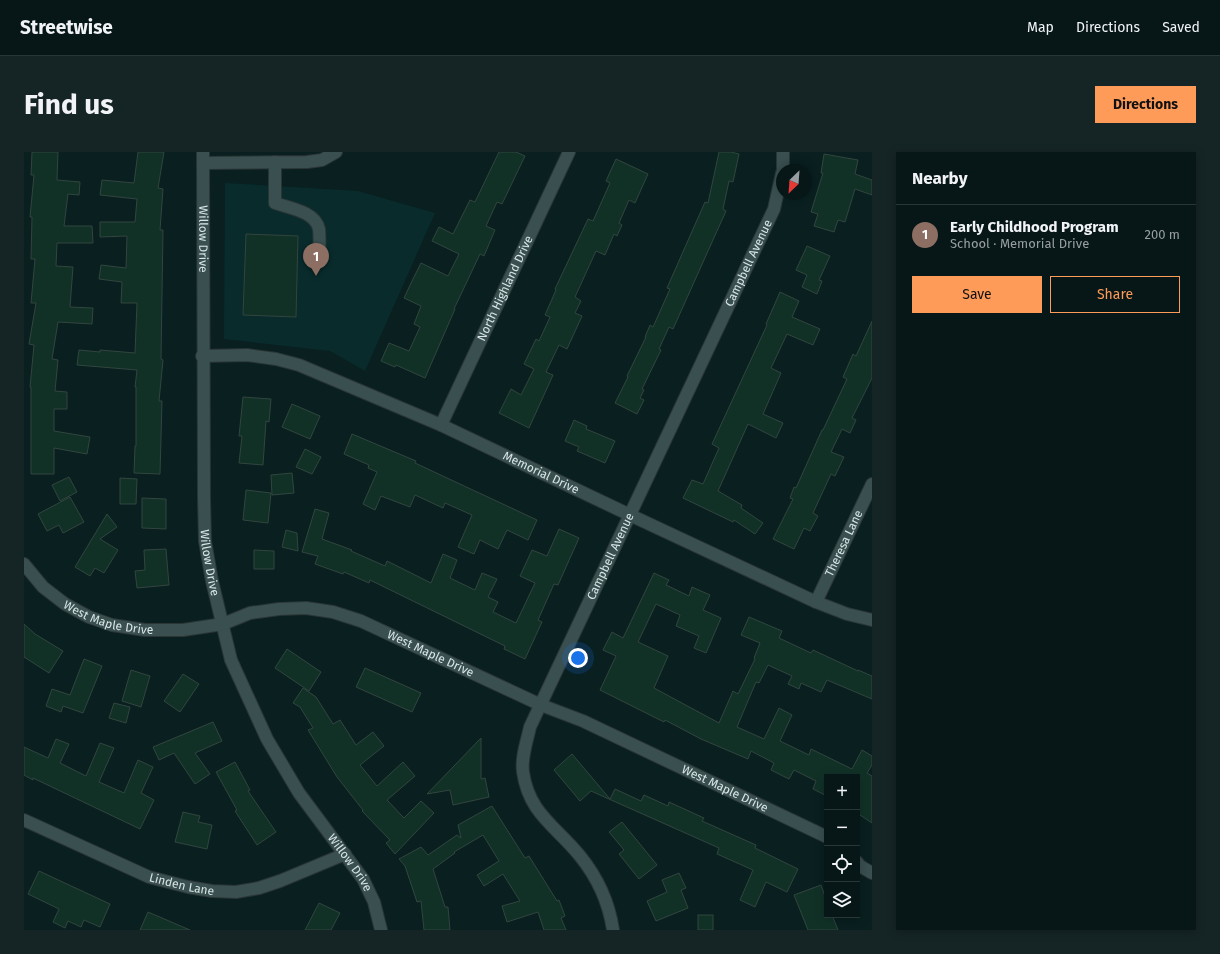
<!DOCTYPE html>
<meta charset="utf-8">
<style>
:root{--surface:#071718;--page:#152425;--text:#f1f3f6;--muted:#989fa2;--line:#283637;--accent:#fe9b59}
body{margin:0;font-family:"Fira Sans",sans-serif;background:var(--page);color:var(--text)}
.controls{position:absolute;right:12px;bottom:12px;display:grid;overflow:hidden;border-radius:0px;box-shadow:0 2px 10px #0003}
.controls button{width:36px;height:36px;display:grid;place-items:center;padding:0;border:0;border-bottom:1px solid var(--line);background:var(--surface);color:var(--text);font:20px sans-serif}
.compass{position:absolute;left:752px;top:12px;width:36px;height:36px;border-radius:50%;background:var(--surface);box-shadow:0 2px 10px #0003;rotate:205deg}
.you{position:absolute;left:554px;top:506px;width:14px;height:14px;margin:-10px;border:3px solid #fff;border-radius:50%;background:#1a73e8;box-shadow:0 0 0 6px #1a73e833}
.badge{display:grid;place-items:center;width:26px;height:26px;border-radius:50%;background:var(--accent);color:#fff;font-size:13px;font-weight:700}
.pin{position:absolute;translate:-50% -33px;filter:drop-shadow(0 1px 2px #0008)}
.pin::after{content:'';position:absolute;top:21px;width:14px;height:12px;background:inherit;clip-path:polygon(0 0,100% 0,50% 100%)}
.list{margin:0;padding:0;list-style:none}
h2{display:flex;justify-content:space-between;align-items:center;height:52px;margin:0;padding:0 16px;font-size:17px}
h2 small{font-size:13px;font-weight:400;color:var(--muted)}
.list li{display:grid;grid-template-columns:26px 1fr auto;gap:12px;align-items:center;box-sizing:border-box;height:60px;padding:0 16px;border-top:1px solid var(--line)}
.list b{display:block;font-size:15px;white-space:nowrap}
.list p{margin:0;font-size:13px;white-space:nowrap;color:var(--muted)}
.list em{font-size:13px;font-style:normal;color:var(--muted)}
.actions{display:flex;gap:8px;padding:12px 16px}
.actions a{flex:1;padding:9px 0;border:1px solid var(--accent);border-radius:0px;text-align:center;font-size:14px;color:var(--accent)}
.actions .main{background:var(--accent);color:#111}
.icon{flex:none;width:22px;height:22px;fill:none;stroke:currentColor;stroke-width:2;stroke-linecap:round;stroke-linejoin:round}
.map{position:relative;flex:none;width:848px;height:778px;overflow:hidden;border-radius:0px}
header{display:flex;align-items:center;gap:24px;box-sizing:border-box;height:56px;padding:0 20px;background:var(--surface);border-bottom:1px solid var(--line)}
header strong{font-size:19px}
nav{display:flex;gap:22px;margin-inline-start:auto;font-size:14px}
.intro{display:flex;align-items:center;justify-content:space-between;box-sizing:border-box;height:96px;padding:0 24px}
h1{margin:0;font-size:28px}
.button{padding:10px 18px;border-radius:0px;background:var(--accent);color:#111;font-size:14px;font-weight:700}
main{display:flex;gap:24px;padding:0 24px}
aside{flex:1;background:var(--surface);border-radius:0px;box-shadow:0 2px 10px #0003}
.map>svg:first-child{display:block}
</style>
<header>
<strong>Streetwise</strong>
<nav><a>Map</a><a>Directions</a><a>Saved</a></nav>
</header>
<div class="intro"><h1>Find us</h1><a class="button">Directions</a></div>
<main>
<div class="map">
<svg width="848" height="778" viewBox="0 0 848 778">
<rect width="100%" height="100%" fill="#091f20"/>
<!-- built -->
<path fill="#092b2c" d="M201 31 334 39 411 61 341 219 306 199 200 187Z"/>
<!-- building -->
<g fill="#113127" stroke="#32453e">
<path d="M8 0H34L33 28 56 30 55 43 44 42 40 74H68L69 91H33L32 114 49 115 46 155 69 156 68 172 34 170 28 207 34 208 31 239 43 240V257H30V279L66 285 63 302 30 296V322H7V235H6L10 193 5 192 12 151H7L11 107H7L8 65H6L10 23H7Z"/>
<path d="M114 0H140L134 36 139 37 136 78H139L137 207 139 208 135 249H138L136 322 110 321 111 294H112V235H111L113 218 53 213 55 198 76 200V198L111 201 113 151H97L98 130 75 127 77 113 102 116 103 84 76 85V70H111L113 47 76 43 78 28 110 31Z"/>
<path d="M475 0H492L501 4 478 52 473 50 462 74 471 78 460 104 456 102 430 157H431L401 226 372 213 371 215 357 209 365 191 385 199 396 175 390 172 397 154 380 146 388 129 397 111 424 124 435 102 408 89 415 75 429 82 446 48 451 50Z"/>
<path d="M695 0H707L715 2 709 30 705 29 699 57 702 59 649 177 645 175 635 197 637 198 618 237 620 238 616 246 620 248 613 262 591 251 604 225 603 224 622 185H621L626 173 629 175 646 137 643 136 681 50 684 51Z"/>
<path d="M800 2 834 8 831 22 848 28V43L831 37 821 70 814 68 810 80 790 74 794 62 787 60 799 21H797Z"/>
<path d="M592 7 624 22 611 51 605 48 595 71 598 73 593 84 590 82 581 103 572 99 551 145 557 149 551 161 558 164 543 197 535 193 522 220 529 223 505 276 475 261 487 237 497 243 510 217 500 212 512 187 515 189 526 165 521 163 532 138 531 137 564 67 569 69 586 31 582 29Z"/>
<path d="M222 82 274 84 272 165 219 163Z"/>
<path d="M783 94 806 104 795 128 798 129 793 142 778 135 783 123 772 118Z"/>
<path d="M756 140 775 149 768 165 796 177 789 193 763 182 747 216 757 221 739 262 759 271 752 286 724 272 694 339 718 353 717 356 739 371 731 382 710 368 709 370 659 346 668 328 679 332 695 296 688 292 743 173 742 172Z"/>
<path d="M848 169V226L828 266 832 268 826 281 818 277 807 300 820 305 811 324 807 322 789 361 794 364 786 379 780 376 770 397 749 387 769 347 766 346 770 335 772 336 798 278H799L823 227 819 225 829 202 832 204Z"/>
<path d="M219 245 247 247 245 270 242 269 239 313 215 311 218 284H215Z"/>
<path d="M268 252 296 264 286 287 258 275Z"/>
<path d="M550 268 563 274 562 277 591 289 581 311 553 299 555 295 541 289Z"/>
<path d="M328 282 392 309 391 311 513 368 504 388 483 378 474 397 456 388 450 402 434 395 448 363 421 351 419 356 391 343 386 355 357 344 351 358 339 352 353 320 344 316 345 313 320 302Z"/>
<path d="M281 297 297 305 288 322 272 315Z"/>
<path d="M268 321 270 341 248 343 247 323Z"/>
<path d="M45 325 53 340 36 349 28 333Z"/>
<path d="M96 326 113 327 112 352H96Z"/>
<path d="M222 338 247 341 244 371 219 368Z"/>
<path d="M46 345 60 370 39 381 35 373 23 379 14 362Z"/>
<path d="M118 346 142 347V377L118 376Z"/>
<path d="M291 357 305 361 298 387 328 398 327 399 361 414 363 409 407 431 419 402 433 408 426 426 451 438 458 421 473 427 464 445 474 450 469 460 492 471 511 431 496 424 508 398 523 404 535 377 555 386 534 433 530 432 514 468 518 470 501 507 480 497 481 494 346 428 345 431 320 420 319 422 291 412 294 404 278 400Z"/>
<path d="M83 362 93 375 76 387 94 398 80 421 71 416 66 424 51 415Z"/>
<path d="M262 378 273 381 274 399 258 395Z"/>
<path d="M142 397 145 433 113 436 111 419 121 418 120 398Z"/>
<path d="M230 398 250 399V417H230Z"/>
<path d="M630 421 645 428 642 433 665 444 668 435 686 443 679 458 697 466 682 501 670 496 675 484 652 474 656 463 632 452 614 490 644 504 630 536 695 571 709 539 714 542 731 507 730 506 736 491 717 483 725 465 758 479 755 486 787 501 789 498 834 519V518L848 524V547L803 528 797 540 777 531 775 537 764 532 768 524 744 513 735 531 732 530 713 575 740 587 755 556 768 563 756 589 785 603 787 597 828 617 838 598 848 604V613L843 621 848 624V671L833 661V625H803V644L789 637 792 629 770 618 765 627 747 618 750 611 727 599 724 607 677 587 641 568 640 570 576 538 592 504 579 498 588 480 599 486Z"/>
<path d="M0 472 11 482 39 499 25 521 0 505Z"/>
<path d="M263 497 297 520 285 539 251 516Z"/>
<path d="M60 507 78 514 59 561 39 554 37 560 22 554 28 537 46 543Z"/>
<path d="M341 516 397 541 388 560 332 535Z"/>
<path d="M107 518 126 524 117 555 98 549Z"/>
<path d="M159 522 175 532 156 560 140 549Z"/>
<path d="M279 536 292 545 309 572 316 568 332 593 349 580 360 594 336 613 353 634 379 610 391 624 363 648 380 666 397 649 410 661 371 702 362 691 366 688 338 659 339 658 313 625 284 578 289 576 276 555 269 551Z"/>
<path d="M90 551 106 555 102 571 85 566Z"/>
<path d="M189 570 198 589 171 601 186 622 171 632 150 601 135 608 129 595Z"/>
<path d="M457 586V627L461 626 465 645 429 653 426 638 403 642Z"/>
<path d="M32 587 45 592 36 611 62 624 76 591 90 596 75 630 100 641 114 608 129 615 117 641 130 648 116 677 9 626V628L0 623V595L24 606Z"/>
<path d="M548 602 586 647 591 637 617 649 620 643 644 654 645 650 680 666 678 669 732 693 731 696 774 717 763 740 742 730 731 755 716 748 729 718 693 702 695 696 567 639 556 649 530 618Z"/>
<path d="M211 610 226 638 224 639 252 680 233 693 211 659 213 658 192 620Z"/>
<path d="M468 654 501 706 505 704 533 749 535 748 541 764 537 766 542 778H520L514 760 483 770 478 754 496 749 479 722 460 734 453 723 475 709 459 683 430 700 431 701 409 717 421 755H424L426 778H400L397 749 393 750 381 714 375 707 397 695 404 703 433 683 437 686 434 673Z"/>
<path d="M159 660 176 664 174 670 188 673 183 697 151 690Z"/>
<path d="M598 670 633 713 615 727 595 702 600 698 585 680Z"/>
<path d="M15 719 86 752 76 775 60 768 57 775 44 769 41 776 29 770 35 757 4 742Z"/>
<path d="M655 721 662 736 657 738 664 756 632 769 623 749 643 740 638 728Z"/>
<path d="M797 733 803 750V763H808L814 778H784L770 743Z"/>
<path d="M295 751 316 761 307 778H281Z"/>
<path d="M124 760 166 778H116Z"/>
<rect x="674" y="763" width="15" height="15"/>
</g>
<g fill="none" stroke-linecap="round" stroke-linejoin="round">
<defs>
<g id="minor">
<path id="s1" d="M179 0 180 346 181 389 188 429 207 508 243 587 275 641 339 727 350 750 357 778"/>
<path d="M251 10V51C265 56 291 59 295 77 296 86 295 96 296 105"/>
<path d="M179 11 283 10 298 8 312 0"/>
<path d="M759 18V0"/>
<path id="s2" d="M178 204 223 203 252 207 275 213 417 273 606 363 792 450 823 462 848 468"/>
<path id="s3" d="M417 273 545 0"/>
<path id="s4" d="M0 412 19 435 41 452 65 465 88 473 121 478H159L199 472 226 461 255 457 282 456 309 460 337 469 517 553 559 569 803 685"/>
<path id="s5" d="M792 450 848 332"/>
<path id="s6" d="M0 668 125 725 164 735 188 739 212 740 235 736 256 729 321 702"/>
<path d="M833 710 836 714 848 721"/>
<path id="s7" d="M589 778C585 751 573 725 556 704 532 674 505 662 499 620 497 605 503 589 506 575L750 57 758 21"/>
</g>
</defs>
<!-- minor casing -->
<use href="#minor" stroke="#2b3536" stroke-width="14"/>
<!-- minor -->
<use href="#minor" stroke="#394f50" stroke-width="12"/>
</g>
<g text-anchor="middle" stroke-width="4" stroke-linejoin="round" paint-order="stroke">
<!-- street labels -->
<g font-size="12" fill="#d9e6e6" stroke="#021617">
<text dy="4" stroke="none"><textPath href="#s1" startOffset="87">Willow Drive</textPath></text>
<text dy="4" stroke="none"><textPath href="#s7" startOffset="744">Campbell Avenue</textPath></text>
<text dy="4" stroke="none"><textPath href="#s3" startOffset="151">North Highland Drive</textPath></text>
<text dy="4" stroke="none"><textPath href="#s2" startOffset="363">Memorial Drive</textPath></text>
<text dy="4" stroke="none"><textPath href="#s5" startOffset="65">Theresa Lane</textPath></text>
<text dy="4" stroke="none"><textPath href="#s7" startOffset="420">Campbell Avenue</textPath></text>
<text dy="4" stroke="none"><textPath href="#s1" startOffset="411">Willow Drive</textPath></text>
<text dy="4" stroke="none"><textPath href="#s4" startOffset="104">West Maple Drive</textPath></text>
<text dy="4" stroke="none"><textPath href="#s4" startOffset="440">West Maple Drive</textPath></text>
<text dy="4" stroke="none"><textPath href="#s4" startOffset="764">West Maple Drive</textPath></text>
<text dy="4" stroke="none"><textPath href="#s1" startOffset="747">Willow Drive</textPath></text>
<text dy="4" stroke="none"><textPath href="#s6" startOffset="171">Linden Lane</textPath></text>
</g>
</g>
</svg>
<div class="controls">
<button>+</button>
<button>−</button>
<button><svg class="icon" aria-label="locate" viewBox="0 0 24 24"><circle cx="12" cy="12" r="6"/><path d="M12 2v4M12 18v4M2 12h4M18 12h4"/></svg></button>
<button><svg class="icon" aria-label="layers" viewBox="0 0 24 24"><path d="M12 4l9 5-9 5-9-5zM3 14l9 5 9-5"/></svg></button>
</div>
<svg class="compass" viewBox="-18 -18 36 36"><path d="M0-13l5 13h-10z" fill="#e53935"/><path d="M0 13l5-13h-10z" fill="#989fa2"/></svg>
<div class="you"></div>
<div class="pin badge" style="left:292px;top:124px;background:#8d6e63">1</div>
</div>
<aside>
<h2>Nearby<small></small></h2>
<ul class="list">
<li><span class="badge" style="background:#8d6e63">1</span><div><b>Early Childhood Program</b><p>School · Memorial Drive</p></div><em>200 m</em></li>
</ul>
<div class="actions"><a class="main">Save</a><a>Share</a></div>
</aside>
</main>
